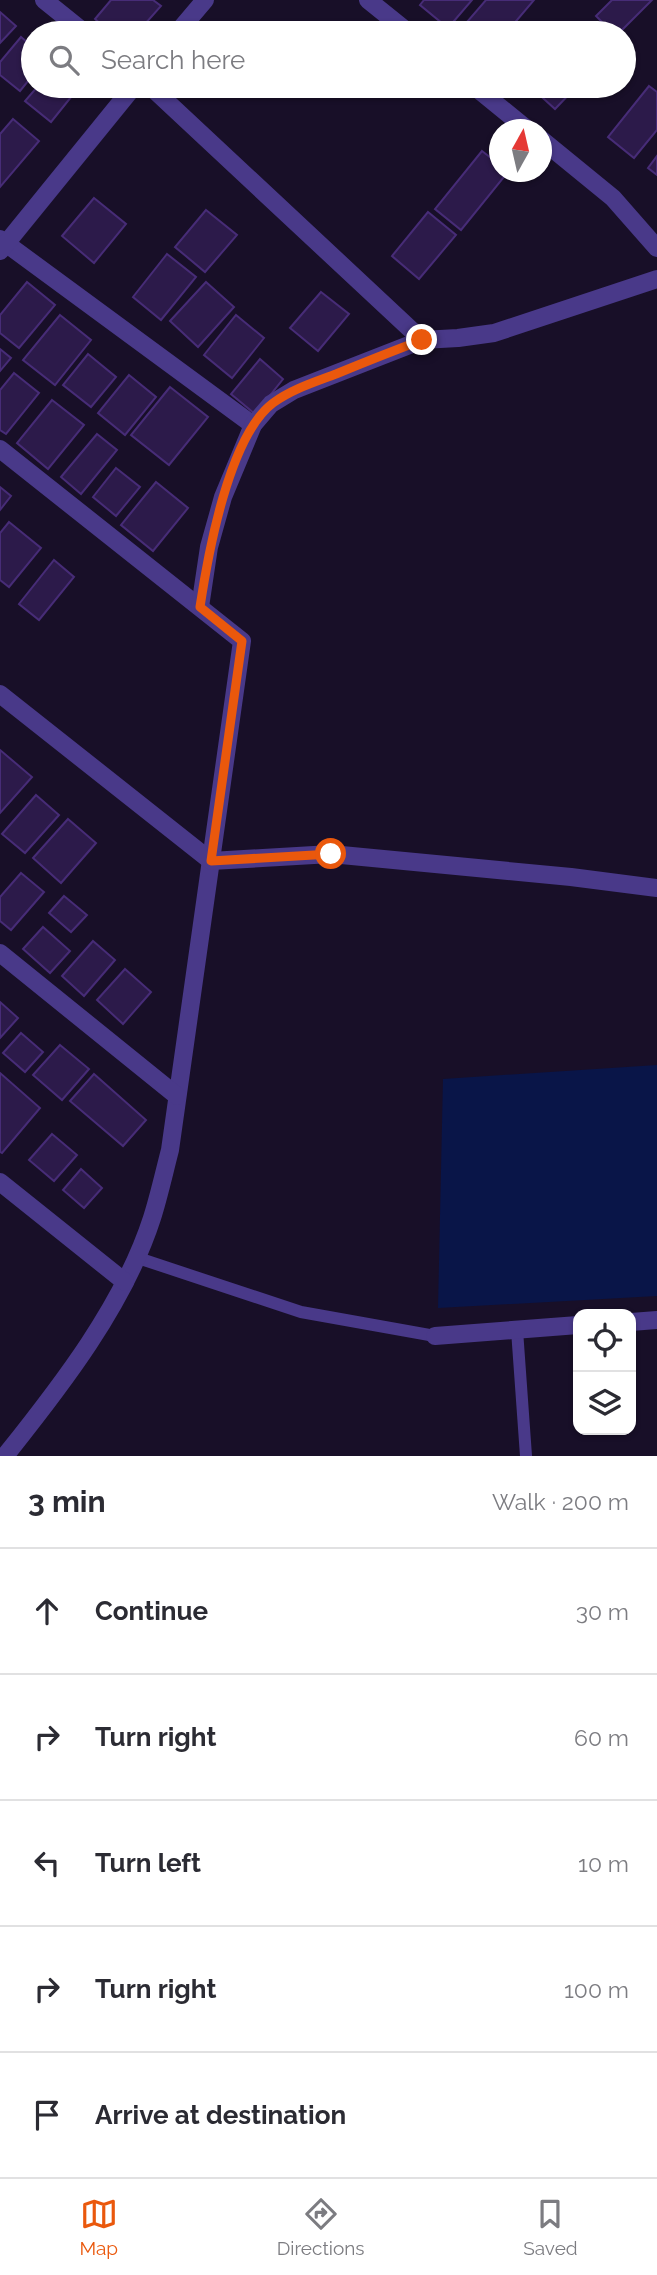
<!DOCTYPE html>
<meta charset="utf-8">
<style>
:root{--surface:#fff;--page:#f7f7f7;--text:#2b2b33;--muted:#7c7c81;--line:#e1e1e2;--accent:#ea580c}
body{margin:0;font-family:Raleway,sans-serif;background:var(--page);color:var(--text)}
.controls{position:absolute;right:21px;bottom:21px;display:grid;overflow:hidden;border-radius:14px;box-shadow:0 2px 5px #0004}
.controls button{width:63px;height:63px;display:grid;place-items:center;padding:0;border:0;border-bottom:2px solid var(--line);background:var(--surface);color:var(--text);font:35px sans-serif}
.compass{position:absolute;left:489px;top:119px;width:63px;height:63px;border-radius:50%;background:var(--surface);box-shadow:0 2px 5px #0004;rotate:8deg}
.stop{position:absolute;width:21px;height:21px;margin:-16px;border:5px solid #ea580c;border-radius:50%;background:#fff}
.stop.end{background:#ea580c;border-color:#fff;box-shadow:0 2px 7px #0008}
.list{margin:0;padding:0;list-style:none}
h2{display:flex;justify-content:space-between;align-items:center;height:91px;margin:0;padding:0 28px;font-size:30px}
h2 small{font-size:23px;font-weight:400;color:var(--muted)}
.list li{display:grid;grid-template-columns:46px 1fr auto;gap:21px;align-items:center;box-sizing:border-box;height:126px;padding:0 28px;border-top:2px solid var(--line)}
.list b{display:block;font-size:26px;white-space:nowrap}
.list em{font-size:23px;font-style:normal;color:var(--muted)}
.icon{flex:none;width:38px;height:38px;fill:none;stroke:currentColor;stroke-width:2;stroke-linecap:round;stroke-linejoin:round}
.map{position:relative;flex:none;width:657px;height:1456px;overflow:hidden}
.search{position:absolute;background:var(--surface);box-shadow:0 2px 5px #0004;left:21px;right:21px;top:21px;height:77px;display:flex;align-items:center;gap:18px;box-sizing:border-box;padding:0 24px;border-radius:38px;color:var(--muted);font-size:26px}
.sheet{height:721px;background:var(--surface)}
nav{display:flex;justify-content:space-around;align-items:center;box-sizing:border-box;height:98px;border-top:2px solid var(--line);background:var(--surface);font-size:19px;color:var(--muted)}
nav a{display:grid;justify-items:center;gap:4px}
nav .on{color:var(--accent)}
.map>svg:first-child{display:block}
</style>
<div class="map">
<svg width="657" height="1456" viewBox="0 0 657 1456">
<rect width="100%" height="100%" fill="#180f28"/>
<!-- water -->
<path fill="#091548" d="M657 1065V1296L438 1308 443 1079Z"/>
<!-- building -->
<g fill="#2c1a4a" stroke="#472c77" stroke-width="2">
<path d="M111 0H153L161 6 137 33H111L95 19Z"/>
<path d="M424 0H472L448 28 420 5Z"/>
<path d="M486 0H534L506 33H464L460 30Z"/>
<path d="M612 0H652L619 33H613L596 16Z"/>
<path d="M0 12 16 26 0 43Z"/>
<path d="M592 24 603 33H583Z"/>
<path d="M21 37 33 47V75L20 91 0 75V62Z"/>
<path d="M38 86H80L51 122 25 101Z"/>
<path d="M536 86H577L555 109 533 89Z"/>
<path d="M649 86 657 92V130L634 158 608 137Z"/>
<path d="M13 119 39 141 0 187V134Z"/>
<path d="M482 151 500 165V172H508L461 230 435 209Z"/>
<path d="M657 156V175L648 168Z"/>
<path d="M94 198 126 224 94 263 62 236Z"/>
<path d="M206 210 237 235 205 272 175 247Z"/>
<path d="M428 212 456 235 419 279 392 256Z"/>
<path d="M167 254 196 277 161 320 133 297Z"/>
<path d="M27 282 55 305 19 348 0 333V315Z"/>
<path d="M206 282 234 307 198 347 170 321Z"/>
<path d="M321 292 349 314 318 351 290 328Z"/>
<path d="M60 315 91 340 55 385 23 360Z"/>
<path d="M236 315 264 338 232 378 204 355Z"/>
<path d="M0 349 11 358 0 371Z"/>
<path d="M88 354 116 377 91 407 63 385Z"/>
<path d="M260 359 283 379 255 414 231 394Z"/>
<path d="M14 373 39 393 6 434 0 430V390Z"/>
<path d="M129 375 156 397 125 435 98 413Z"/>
<path d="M170 387 208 417 169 465 131 435Z"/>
<path d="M52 400 84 425 48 469 17 443Z"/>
<path d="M97 434 117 450 81 494 61 477Z"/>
<path d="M116 468 140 487 116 516 93 497Z"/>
<path d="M156 482 188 508 153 551 121 525Z"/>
<path d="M0 487 11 496 0 510Z"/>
<path d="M9 522 41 548 9 587 0 580V533Z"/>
<path d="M54 560 74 577 39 620 19 604Z"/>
<path d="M0 750 32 777 0 813Z"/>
<path d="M36 795 59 815 25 853 2 834Z"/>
<path d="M68 819 96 843 61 883 33 858Z"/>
<path d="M21 873 44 892 11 930 0 921V897Z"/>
<path d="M64 896 87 915 71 932 49 913Z"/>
<path d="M43 927 70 951 50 973 23 949Z"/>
<path d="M93 941 115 960 84 996 62 976Z"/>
<path d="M125 969 151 992 123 1024 97 1000Z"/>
<path d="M0 1002 18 1018 0 1038Z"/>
<path d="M21 1033 43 1052 25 1072 3 1053Z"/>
<path d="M60 1045 89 1069 62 1100 33 1075Z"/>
<path d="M0 1073 40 1108 2 1153 0 1152Z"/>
<path d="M94 1074 146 1120 123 1146 70 1101Z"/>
<path d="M52 1134 77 1155 54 1181 29 1160Z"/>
<path d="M81 1169 102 1188 84 1208 63 1190Z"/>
</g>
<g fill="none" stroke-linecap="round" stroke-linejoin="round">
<!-- service -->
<g stroke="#493989" stroke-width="12">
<path d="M135 1257 301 1312 435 1336"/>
<path d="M517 1330 526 1456"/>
</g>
<!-- minor -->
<g stroke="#493989" stroke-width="18">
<path d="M44 0 85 33"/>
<path d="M368 0 409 33"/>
<path d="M177 33 205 0"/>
<path d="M150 86 422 340"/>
<path d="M474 86 528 130"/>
<path d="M542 140 613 198 657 248"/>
<path d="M0 239 253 425"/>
<path d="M0 251 134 86"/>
<path d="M0 449 242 641 170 1150C164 1173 159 1196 152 1218 124 1305 61 1386 5 1456"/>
<path d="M200 607 209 547 223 497 253 425 271 404 294 390 422 340 458 338 494 333 657 279"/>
<path d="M0 694 211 861 331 854 571 877 657 888"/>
<path d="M0 953 177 1096"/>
<path d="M0 1182 125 1282"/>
<path d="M631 1322 657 1320"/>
<path d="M435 1336 578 1325"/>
</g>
</g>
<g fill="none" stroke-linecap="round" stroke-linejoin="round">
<!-- route -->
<path stroke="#ea580c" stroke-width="9" d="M331 854 211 861 242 641 200 607C208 554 229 436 273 403 292 389 315 382 336 374 365 362 393 351 422 340"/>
</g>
</svg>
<div class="controls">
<button><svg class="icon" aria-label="locate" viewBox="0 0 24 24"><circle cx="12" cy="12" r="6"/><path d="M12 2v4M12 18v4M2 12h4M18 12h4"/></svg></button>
<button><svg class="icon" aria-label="layers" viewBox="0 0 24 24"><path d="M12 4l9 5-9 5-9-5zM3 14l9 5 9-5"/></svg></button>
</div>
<svg class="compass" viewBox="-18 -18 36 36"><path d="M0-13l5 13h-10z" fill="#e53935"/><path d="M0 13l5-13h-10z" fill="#7c7c81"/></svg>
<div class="stop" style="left:331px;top:854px"></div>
<div class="stop end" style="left:422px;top:340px"></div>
<div class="search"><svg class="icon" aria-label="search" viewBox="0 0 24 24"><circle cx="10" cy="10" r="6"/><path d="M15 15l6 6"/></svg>Search here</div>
</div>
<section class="sheet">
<h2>3 min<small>Walk · 200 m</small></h2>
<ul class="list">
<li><svg class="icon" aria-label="ahead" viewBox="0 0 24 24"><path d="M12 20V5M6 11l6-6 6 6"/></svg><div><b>Continue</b></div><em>30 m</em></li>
<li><svg class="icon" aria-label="right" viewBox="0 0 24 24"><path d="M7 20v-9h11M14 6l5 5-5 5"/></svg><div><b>Turn right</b></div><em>60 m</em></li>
<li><svg class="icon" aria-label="left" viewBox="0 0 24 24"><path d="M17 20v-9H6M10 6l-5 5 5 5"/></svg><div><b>Turn left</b></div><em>10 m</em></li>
<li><svg class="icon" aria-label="right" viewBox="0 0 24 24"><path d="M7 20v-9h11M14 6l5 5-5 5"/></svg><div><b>Turn right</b></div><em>100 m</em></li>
<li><svg class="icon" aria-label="arrive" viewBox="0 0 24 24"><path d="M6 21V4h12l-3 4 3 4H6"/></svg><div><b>Arrive at destination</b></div></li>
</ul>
</section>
<nav>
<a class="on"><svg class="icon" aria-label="map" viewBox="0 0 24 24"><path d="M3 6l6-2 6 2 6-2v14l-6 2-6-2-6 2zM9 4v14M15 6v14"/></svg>Map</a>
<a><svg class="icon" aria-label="directions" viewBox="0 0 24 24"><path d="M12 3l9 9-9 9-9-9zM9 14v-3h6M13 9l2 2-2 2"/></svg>Directions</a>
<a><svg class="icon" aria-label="saved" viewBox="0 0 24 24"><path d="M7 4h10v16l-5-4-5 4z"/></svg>Saved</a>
</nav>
